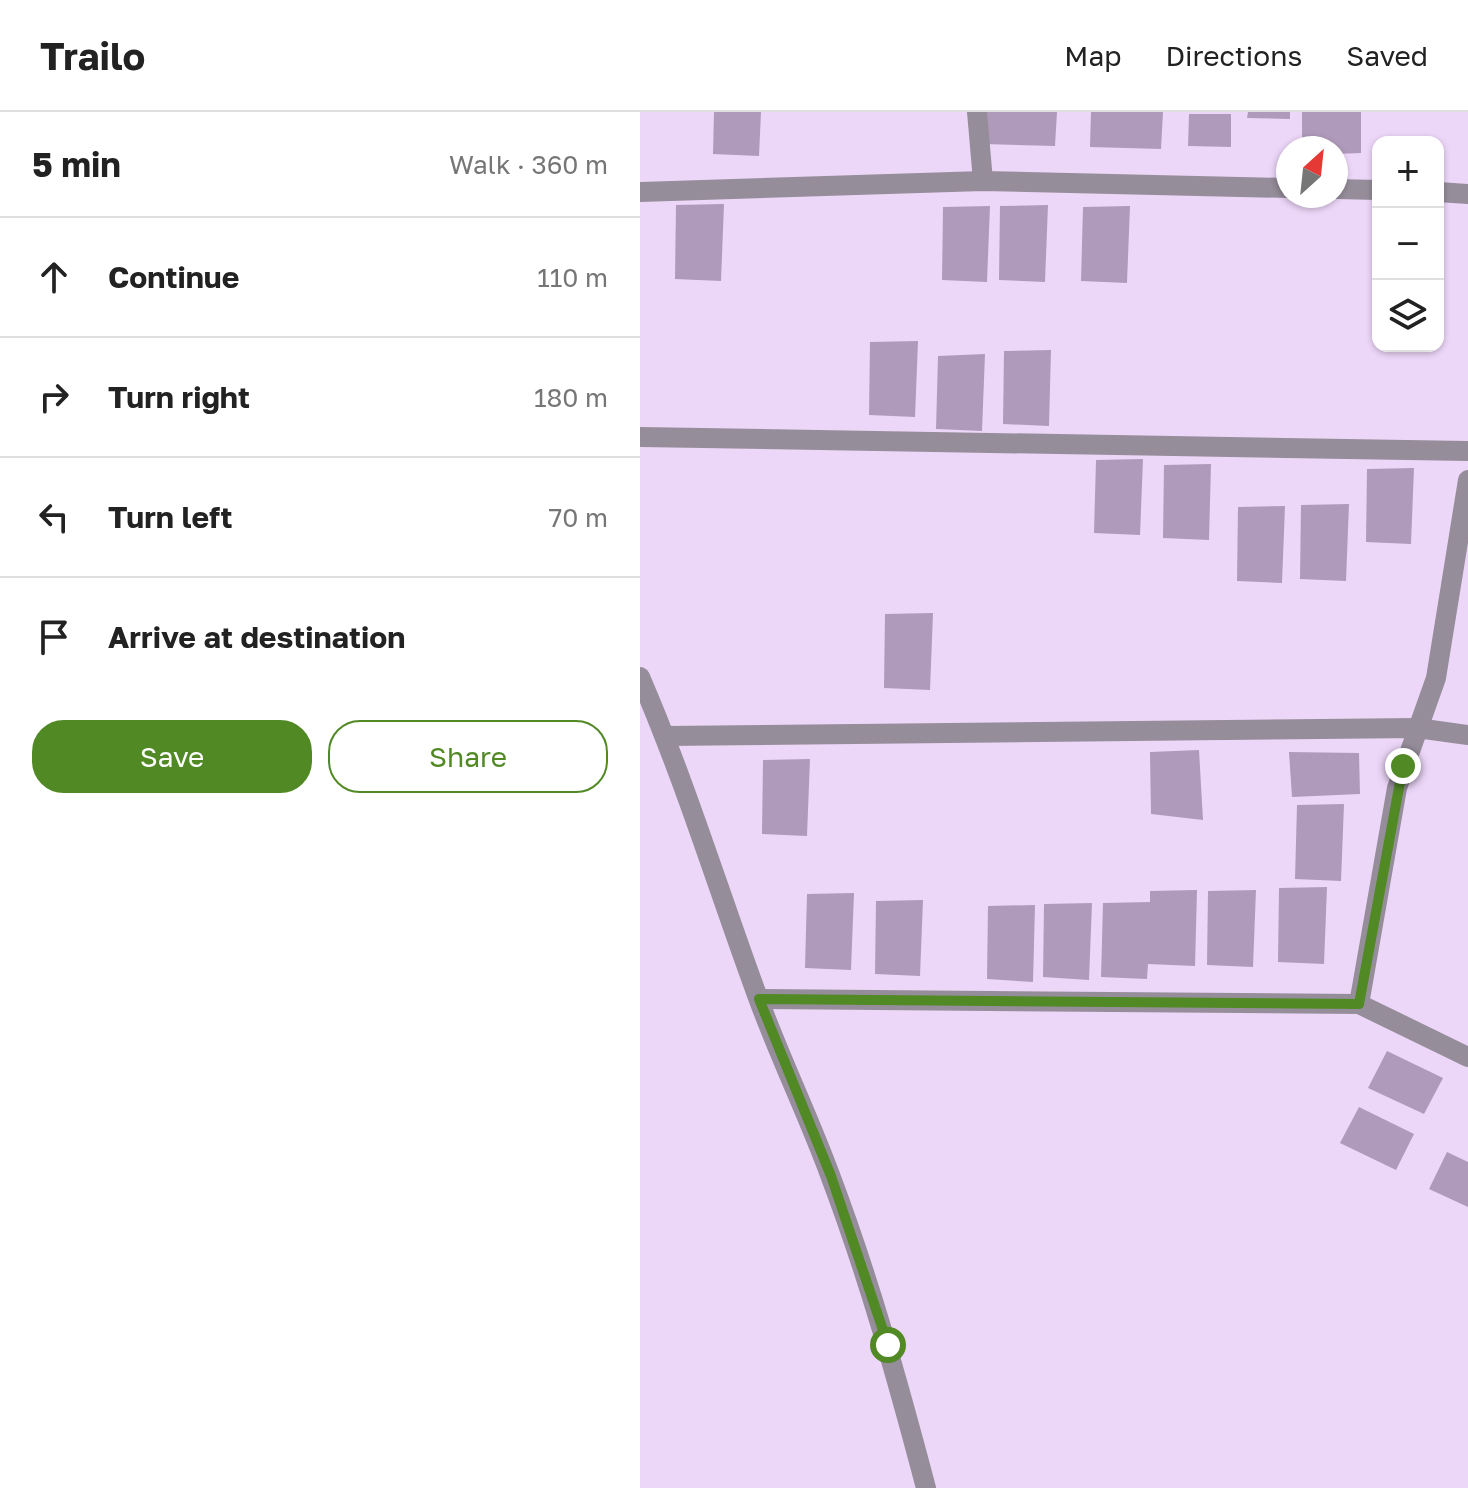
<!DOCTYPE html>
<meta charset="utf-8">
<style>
:root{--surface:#fff;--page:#f2f2f2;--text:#222;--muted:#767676;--line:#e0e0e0;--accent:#518925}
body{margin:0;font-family:"Golos Text",sans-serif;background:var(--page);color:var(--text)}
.controls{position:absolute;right:24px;top:24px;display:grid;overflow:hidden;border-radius:16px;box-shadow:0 2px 6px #0004}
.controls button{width:72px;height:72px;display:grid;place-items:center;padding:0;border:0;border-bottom:2px solid var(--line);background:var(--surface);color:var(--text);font:40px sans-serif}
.compass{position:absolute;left:636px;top:24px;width:72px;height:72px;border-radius:50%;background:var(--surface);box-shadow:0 2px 6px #0004;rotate:27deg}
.stop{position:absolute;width:24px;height:24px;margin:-18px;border:6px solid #518925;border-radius:50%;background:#fff}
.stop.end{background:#518925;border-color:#fff;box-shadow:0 2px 8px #0008}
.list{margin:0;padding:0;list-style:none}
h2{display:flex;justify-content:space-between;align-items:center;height:104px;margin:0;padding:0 32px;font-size:34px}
h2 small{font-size:26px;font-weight:400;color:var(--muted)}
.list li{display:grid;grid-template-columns:52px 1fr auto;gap:24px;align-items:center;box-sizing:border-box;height:120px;padding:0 32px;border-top:2px solid var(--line)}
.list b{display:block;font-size:30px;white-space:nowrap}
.list em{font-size:26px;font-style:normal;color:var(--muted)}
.actions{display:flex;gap:16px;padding:24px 32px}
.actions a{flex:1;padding:18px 0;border:2px solid var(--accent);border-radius:32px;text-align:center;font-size:28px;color:var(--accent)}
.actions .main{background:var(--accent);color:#fff}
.icon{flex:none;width:44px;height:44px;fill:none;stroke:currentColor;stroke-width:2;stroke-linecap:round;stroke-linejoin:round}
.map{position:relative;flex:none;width:828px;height:1376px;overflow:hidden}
header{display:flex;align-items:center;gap:48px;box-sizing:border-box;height:112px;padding:0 40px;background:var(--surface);border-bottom:2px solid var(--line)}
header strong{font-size:38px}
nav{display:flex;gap:44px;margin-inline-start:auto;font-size:28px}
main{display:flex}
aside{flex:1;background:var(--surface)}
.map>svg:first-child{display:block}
</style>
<header>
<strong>Trailo</strong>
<nav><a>Map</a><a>Directions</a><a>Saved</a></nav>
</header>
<main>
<aside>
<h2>5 min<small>Walk · 360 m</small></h2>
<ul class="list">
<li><svg class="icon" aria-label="ahead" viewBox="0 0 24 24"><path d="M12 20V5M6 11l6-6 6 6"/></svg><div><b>Continue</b></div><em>110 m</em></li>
<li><svg class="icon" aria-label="right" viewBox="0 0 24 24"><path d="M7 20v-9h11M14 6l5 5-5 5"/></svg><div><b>Turn right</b></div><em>180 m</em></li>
<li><svg class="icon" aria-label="left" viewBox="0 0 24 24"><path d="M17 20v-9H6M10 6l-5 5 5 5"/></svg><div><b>Turn left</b></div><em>70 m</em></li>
<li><svg class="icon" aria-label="arrive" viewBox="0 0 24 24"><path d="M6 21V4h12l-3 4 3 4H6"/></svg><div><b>Arrive at destination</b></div></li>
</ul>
<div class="actions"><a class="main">Save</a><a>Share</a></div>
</aside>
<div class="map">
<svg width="828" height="1376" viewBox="0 0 828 1376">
<rect width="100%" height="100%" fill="#edd7f9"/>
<!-- building -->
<g fill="#b09abb">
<path d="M74 0H121L119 44 73 42Z"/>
<path d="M344 0H417L415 34 344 32Z"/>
<path d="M451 0H523L521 37 450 35Z"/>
<path d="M608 0H650V7L607 6Z"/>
<path d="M662 0H721V41L696 42V36H662Z"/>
<path d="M549 2H591V35L548 34Z"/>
<path d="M84 92 81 169 35 167 36 93Z"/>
<path d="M408 93 405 170 359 168 360 94Z"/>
<path d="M350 94 347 170 302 168 303 95Z"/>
<path d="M490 94 487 171 441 169 443 95Z"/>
<path d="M278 229 275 305 229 303 230 230Z"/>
<path d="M411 238 409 314 363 312 364 239Z"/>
<path d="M345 242 342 319 296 317 298 244Z"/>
<path d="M503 347 500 423 454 421 456 348Z"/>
<path d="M571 352 569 428 523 426 524 353Z"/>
<path d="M774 356 771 432 726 430 727 357Z"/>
<path d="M709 392 706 469 660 467 661 393Z"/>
<path d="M645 394 642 471 597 469 598 395Z"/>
<path d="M293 501 290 578 244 576 245 502Z"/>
<path d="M559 638 563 708 511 702 510 640Z"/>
<path d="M649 640 719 641 720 682 652 685Z"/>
<path d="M170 647 167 724 122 722 123 648Z"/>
<path d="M704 692 701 769 655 767 657 693Z"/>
<path d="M687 775 684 852 638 850 639 776Z"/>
<path d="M557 778 555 854 508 852 507 867 461 865 463 791 510 790V779Z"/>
<path d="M616 778 613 855 567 853 568 779Z"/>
<path d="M214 781 211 858 165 856 167 782Z"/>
<path d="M283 788 280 864 235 862 236 789Z"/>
<path d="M452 791 449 868 403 865 404 792Z"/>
<path d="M395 793 393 870 347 867 348 794Z"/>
<path d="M747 939 803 966 784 1002 728 976Z"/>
<path d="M719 995 774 1022 756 1058 700 1031Z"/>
<path d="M807 1040 828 1050V1095L789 1077Z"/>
</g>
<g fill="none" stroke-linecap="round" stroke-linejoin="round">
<!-- minor -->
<g stroke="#968d9b" stroke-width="20">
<path d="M337 0 343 69"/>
<path d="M696 77 738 78"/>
<path d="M0 80 343 69 648 76"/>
<path d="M798 80 828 82"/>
<path d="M0 325 828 339"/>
<path d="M0 565C45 669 78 777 117 883 139 944 168 1003 190 1063 229 1166 258 1270 286 1376"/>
<path d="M25 624 777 616 828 623"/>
<path d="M119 887 719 892 828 945"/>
<path d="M719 892 757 676 796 566 828 368"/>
</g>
</g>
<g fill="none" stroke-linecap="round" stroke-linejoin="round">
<!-- route -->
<path stroke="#518925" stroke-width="10" d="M248 1233 191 1064 119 887 719 892 763 654"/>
</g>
</svg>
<div class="controls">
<button>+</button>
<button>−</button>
<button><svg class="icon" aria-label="layers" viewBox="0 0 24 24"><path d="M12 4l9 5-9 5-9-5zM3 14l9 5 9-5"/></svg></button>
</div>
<svg class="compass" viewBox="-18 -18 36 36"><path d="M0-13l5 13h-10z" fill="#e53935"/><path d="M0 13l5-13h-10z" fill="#767676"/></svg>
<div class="stop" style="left:248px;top:1233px"></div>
<div class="stop end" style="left:763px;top:654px"></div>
</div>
</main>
